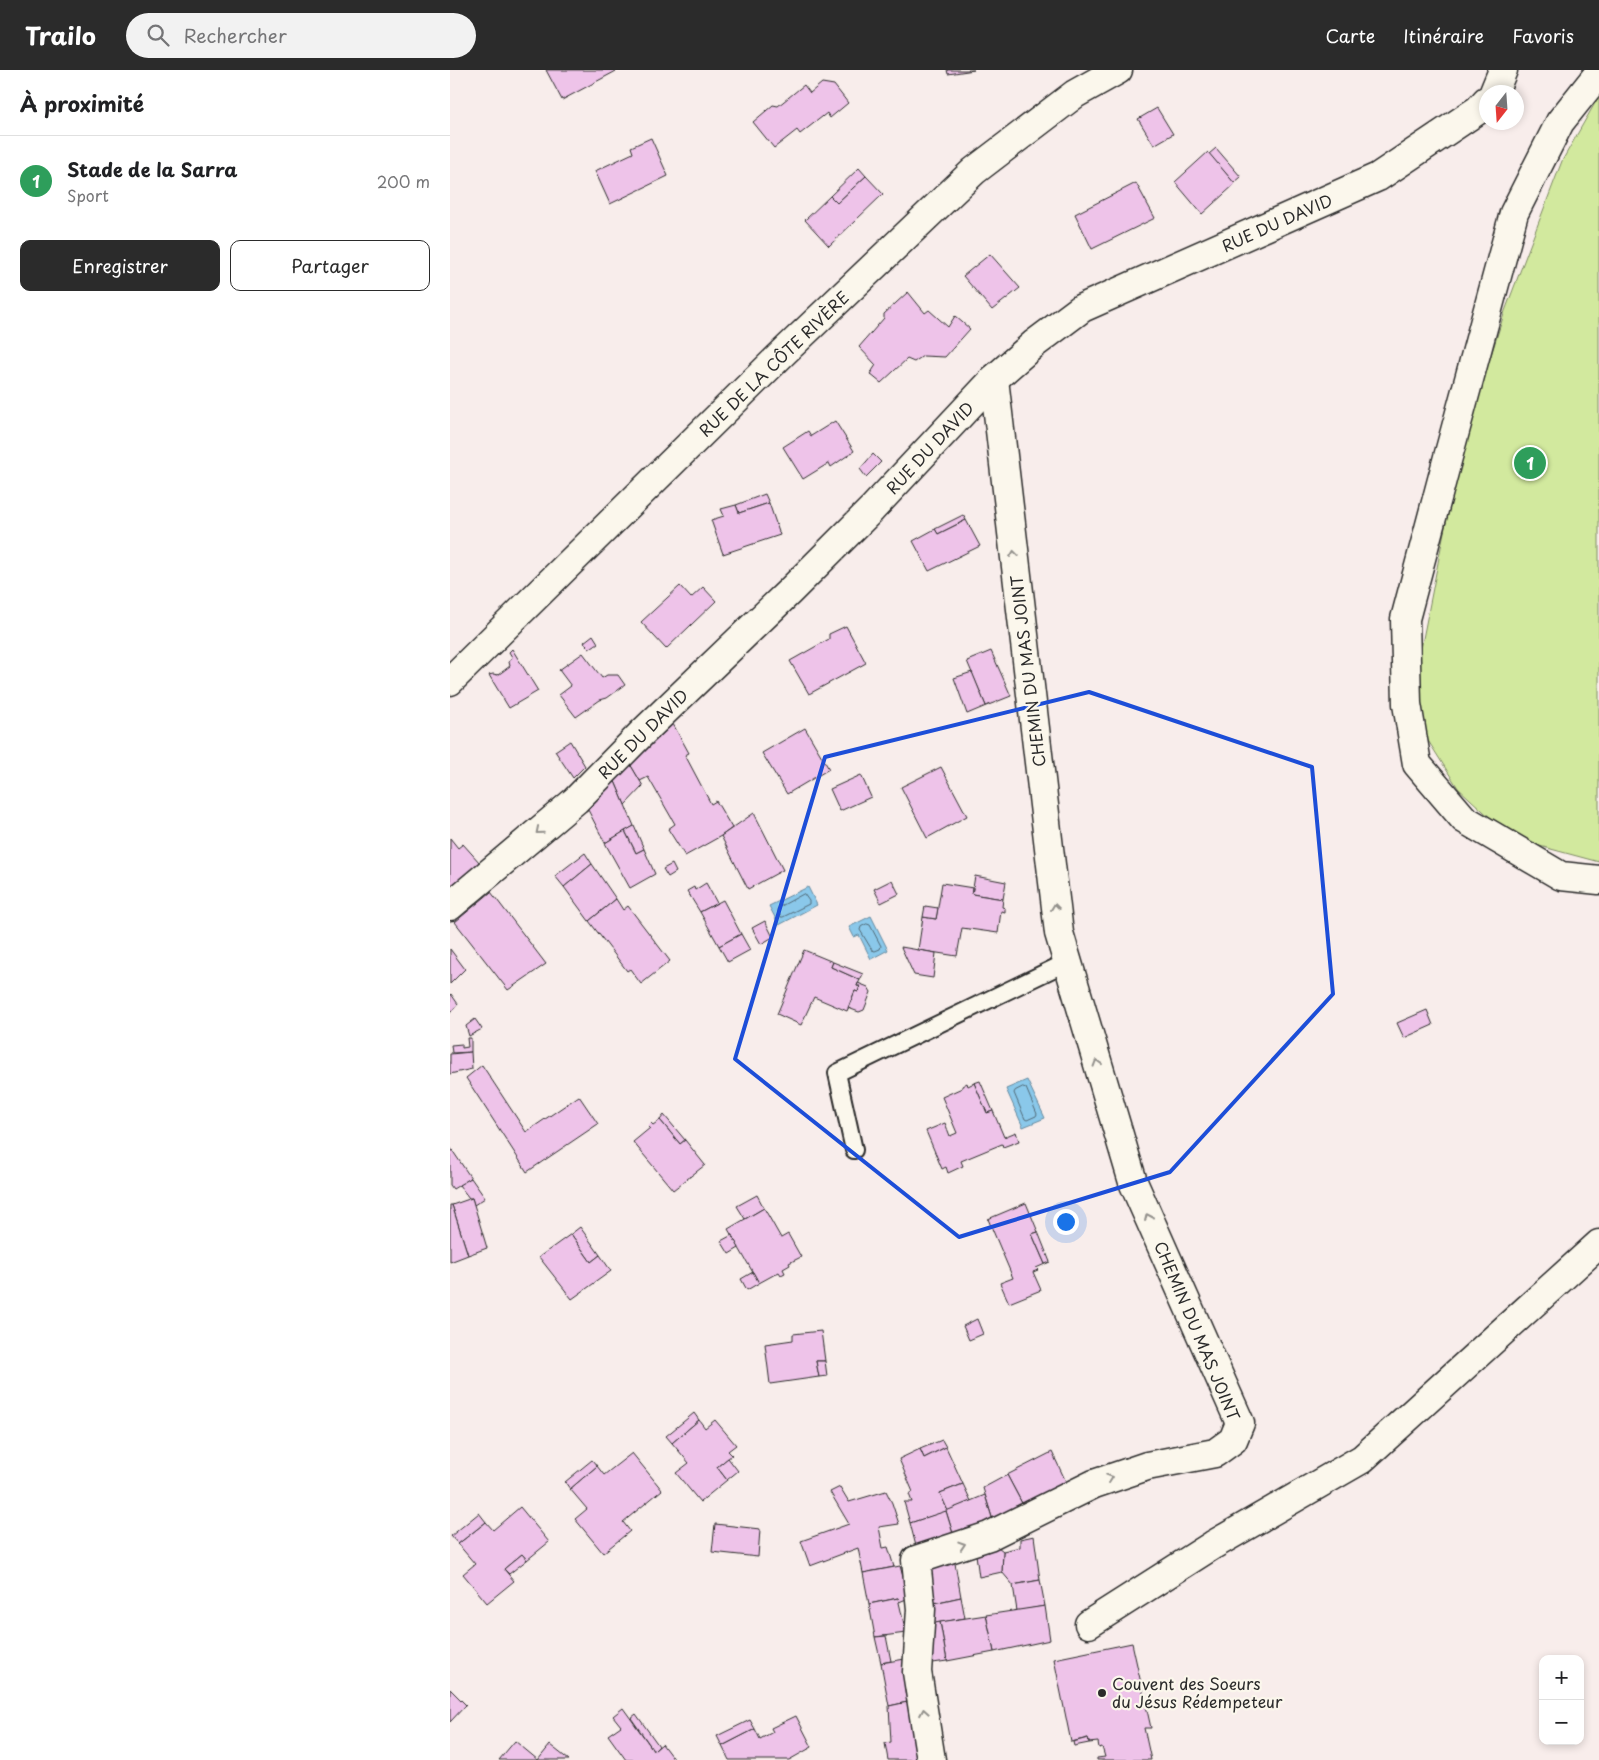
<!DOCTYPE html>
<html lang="fr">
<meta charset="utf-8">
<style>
:root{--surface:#fff;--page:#f2f2f2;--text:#202124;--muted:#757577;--line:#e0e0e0;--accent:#2b2b2b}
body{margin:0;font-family:"Playpen Sans",sans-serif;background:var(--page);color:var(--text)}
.controls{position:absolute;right:15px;bottom:15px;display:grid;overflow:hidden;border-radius:10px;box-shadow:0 2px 8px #0003}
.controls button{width:45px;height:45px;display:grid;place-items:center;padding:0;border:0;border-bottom:1px solid var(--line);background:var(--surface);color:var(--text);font:25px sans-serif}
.compass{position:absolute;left:1029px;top:15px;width:45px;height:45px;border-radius:50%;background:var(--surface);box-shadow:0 2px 8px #0003;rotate:197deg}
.you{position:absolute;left:615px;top:1151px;width:18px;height:18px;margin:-12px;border:4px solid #fff;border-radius:50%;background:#1a73e8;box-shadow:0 0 0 8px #1a73e833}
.badge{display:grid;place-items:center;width:32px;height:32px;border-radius:50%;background:var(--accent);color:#fff;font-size:16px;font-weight:700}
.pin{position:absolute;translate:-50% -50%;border:2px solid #fff;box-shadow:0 1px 5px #0006}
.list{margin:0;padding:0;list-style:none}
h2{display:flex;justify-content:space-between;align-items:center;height:65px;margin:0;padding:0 20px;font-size:21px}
h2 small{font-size:16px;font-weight:400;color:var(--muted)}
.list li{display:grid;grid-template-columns:32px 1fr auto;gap:15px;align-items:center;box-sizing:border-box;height:90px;padding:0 20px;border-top:1px solid var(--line)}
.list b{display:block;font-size:19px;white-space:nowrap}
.list p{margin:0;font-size:16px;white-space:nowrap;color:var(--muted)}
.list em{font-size:16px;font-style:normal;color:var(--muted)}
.actions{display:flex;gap:10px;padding:15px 20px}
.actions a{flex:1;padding:11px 0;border:1px solid var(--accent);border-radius:10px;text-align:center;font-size:18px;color:var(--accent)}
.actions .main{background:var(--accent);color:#fff}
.icon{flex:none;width:28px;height:28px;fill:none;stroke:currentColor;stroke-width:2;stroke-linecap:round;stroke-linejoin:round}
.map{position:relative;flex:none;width:1149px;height:1690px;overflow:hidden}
header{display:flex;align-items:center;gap:30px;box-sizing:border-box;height:70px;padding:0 25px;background:var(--accent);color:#fff}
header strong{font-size:24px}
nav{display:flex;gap:28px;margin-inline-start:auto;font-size:18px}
.search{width:350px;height:45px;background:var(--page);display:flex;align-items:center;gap:12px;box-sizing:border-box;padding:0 18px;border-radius:28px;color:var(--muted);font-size:19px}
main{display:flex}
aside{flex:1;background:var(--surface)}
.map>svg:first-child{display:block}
</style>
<header>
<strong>Trailo</strong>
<div class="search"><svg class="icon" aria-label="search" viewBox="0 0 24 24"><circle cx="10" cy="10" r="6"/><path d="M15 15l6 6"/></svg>Rechercher</div>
<nav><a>Carte</a><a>Itinéraire</a><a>Favoris</a></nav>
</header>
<main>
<aside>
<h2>À proximité<small></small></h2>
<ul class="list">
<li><span class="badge" style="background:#2e9e5b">1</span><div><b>Stade de la Sarra</b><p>Sport</p></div><em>200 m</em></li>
</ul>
<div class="actions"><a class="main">Enregistrer</a><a>Partager</a></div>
</aside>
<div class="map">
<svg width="1149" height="1690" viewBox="0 0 1149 1690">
<rect width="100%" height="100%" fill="#f8edeb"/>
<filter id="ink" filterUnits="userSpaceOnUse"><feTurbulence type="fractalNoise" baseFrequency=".02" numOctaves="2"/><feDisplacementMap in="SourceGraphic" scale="10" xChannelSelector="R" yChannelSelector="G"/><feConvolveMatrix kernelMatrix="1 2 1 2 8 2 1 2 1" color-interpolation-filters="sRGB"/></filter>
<g filter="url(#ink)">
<!-- park -->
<path fill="#d2e99e" stroke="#7e8a64" d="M1149 26V792L1086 775 1045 752 1008 718 972 661 968 647 969 589 997 447 1024 339 1055 241 1112 91Z"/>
<!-- water -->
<g fill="#8ac8ea" stroke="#64899e">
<path d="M358 817 367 835 329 855 319 836Z"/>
<path d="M421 846 438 880 421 889 409 865 404 867 399 857Z"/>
<path d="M577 1010 595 1048 573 1057 556 1019Z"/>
</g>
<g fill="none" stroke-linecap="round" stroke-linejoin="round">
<!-- shore -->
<g stroke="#516a77" stroke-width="1">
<path d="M354 824 359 831V834L333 847H331L327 840 328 838Z"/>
<path d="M417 854 420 855 431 876 430 879 425 881 422 880 410 860 411 857Z"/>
<path d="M573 1017 576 1018 587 1044 586 1046 577 1050 575 1049 564 1023 565 1021Z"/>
</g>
</g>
<!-- building -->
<g fill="#eec3e9" stroke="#2b2b2b">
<path d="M96 0H168L112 30Z"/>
<path d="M497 0H524L498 4Z"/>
<path d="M372 13 384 15 398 33 380 48 377 43 350 64 347 60 324 78 303 52 323 35 328 36 354 15 360 23Z"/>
<path d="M707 38 723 64 704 75 688 49Z"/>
<path d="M201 68 218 106 160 134 145 101 183 83 181 77Z"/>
<path d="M766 78 791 107 784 113 759 84Z"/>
<path d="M758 82 785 114 752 144 725 112Z"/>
<path d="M409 98 416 106 387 133 380 126Z"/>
<path d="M416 106 433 124 379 176 355 150 380 126 387 133Z"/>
<path d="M686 113 705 148 642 179 625 144Z"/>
<path d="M540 184 570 218 542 240 513 206Z"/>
<path d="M458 222 475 243 479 240 498 257 505 246 520 259 495 287 473 286 464 292 457 289 431 313 420 304 426 295 409 277 434 248V244Z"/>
<path d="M385 351 404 381 381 397 379 393 353 409 333 377 358 361 361 366Z"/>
<path d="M423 384 431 392 416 407 410 399Z"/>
<path d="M315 424 319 433 289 443 286 435Z"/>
<path d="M319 433 330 465 273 484 261 450 274 446 271 439 286 435 289 443Z"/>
<path d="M513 445 516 450 488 464 485 459Z"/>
<path d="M516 450 530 476 479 501 463 471 485 459 488 464Z"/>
<path d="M230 516 241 528 253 517 266 531 216 579 191 552Z"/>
<path d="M396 556 416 593 359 624 340 591 379 569V564Z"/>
<path d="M143 565 148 573 139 579 134 572Z"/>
<path d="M62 579 88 621 59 638 39 605 43 604 48 605 60 596 59 592 62 587 59 582Z"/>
<path d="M541 581 561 626 536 636 517 591Z"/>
<path d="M133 583 152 608 157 605H168L175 615 157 628 150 630 126 647 109 625 121 616 109 600Z"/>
<path d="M522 602 536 636 517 644 504 608Z"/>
<path d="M223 654 239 683 235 685 261 734 266 731 282 758 271 766 235 786 218 759 225 754 198 707 190 711 180 694Z"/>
<path d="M355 658 379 699 337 724 312 683Z"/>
<path d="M120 671 135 696 123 708 105 681Z"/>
<path d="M180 694 193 716 175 735 164 709Z"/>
<path d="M491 697 517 746 477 768 451 717Z"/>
<path d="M411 705 421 727 390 741 380 719Z"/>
<path d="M164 709 184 756 155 773 136 736Z"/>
<path d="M304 743 333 800 298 819 271 766Z"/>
<path d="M184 756 194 779 186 783 175 761Z"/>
<path d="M175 761 186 783 194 779 205 804 180 818 155 773Z"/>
<path d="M0 768 8 778 13 774 30 793 0 821Z"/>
<path d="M135 783 142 794 114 817 105 806Z"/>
<path d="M142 794 166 829 139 851 114 817Z"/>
<path d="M222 794 226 802 218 807 213 799Z"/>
<path d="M525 806 556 812 553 829 522 824Z"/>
<path d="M442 810 449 824 431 833 424 819Z"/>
<path d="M256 813 267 833 250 842 237 821 244 817 245 820Z"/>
<path d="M492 813 523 818 522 824 553 829 552 837 555 838V842L551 841 548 863 512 858 507 886 468 880 473 847 486 849Z"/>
<path d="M41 822 96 894 58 920 5 852Z"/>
<path d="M166 829 173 840 178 836 220 891 191 914 180 899 177 901 139 851Z"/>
<path d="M273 830 291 864 269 876 250 842Z"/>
<path d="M475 836 488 838 486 849 473 847Z"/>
<path d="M315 851 323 867 311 874 302 858Z"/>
<path d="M291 864 300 880 278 892 269 876Z"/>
<path d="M451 877 486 883 483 908 464 905Z"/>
<path d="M0 879 15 899 0 914Z"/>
<path d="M354 880 383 892 381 897 410 910 407 916H410L408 922 405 921 397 941 364 927 351 955 327 944Z"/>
<path d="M383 892 413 904 410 910 381 897Z"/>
<path d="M408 913 418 917 421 922 414 940 409 942 398 938 405 921 408 922 410 916H407Z"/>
<path d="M1 924 8 934 0 943V925Z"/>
<path d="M977 940 983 955 954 968 947 953Z"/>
<path d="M25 949 32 959 19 966 16 956Z"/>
<path d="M17 968H21V982L2 983 1 975 12 974V978L18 977Z"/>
<path d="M21 982 22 999 0 1004V984Z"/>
<path d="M32 995 76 1062 129 1026 148 1054 77 1102 16 1008Z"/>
<path d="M530 1011 543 1041 537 1043 524 1013Z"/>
<path d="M517 1013 518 1016 524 1013 537 1043 543 1041 554 1067 566 1062 569 1071 553 1077 552 1074 511 1091 513 1096 498 1103 496 1097 492 1099 476 1061 495 1053 500 1066 507 1063 492 1027 512 1018V1016Z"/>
<path d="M214 1045 235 1070 230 1074 210 1050Z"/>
<path d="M210 1050 230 1074 235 1070 255 1095 223 1120 183 1072 200 1058 198 1056 201 1053 203 1055Z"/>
<path d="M0 1077 21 1108 3 1119 0 1115Z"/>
<path d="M21 1108 35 1128 24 1135 22 1128H19L9 1115Z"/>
<path d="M307 1125 314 1138 295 1149 287 1136Z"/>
<path d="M22 1128 37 1178 18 1185 2 1135Z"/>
<path d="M576 1133 588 1162 582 1164 595 1194 586 1198 588 1200 583 1202 591 1220 559 1233 550 1213 563 1208 538 1149Z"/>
<path d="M0 1135H2L18 1185 0 1192Z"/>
<path d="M314 1138 331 1168 338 1164 351 1187 339 1193 340 1195 333 1199 335 1203 331 1205 329 1202 309 1213 278 1159Z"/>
<path d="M130 1157 150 1185 141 1192 121 1164Z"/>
<path d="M588 1162 600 1192 595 1194 582 1164Z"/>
<path d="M121 1164 141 1192 150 1185 161 1201 122 1229 89 1187Z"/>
<path d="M282 1165 289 1178 279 1184 271 1171Z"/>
<path d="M303 1202 309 1213 297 1220 291 1209Z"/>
<path d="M527 1249 533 1264 519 1270 513 1256Z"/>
<path d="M371 1261 375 1291H366L369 1307 320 1314 315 1274 343 1270V1264Z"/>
<path d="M366 1291H375L377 1306 369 1307Z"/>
<path d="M244 1343 249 1350 222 1373 216 1366Z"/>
<path d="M249 1350 255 1358 265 1350 286 1375 278 1381 282 1385 267 1397 277 1410 250 1432 226 1403 239 1393 222 1373Z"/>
<path d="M492 1370 496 1377 474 1388 470 1379Z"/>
<path d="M496 1377 513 1414 490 1423 498 1441 460 1453 454 1432H462L459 1424 463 1422 449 1389 470 1379 474 1388Z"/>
<path d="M602 1382 618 1416 575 1439 557 1405Z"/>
<path d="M182 1383 212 1420 173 1452 180 1461 153 1483 125 1449 137 1439 120 1419 147 1396 154 1405Z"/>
<path d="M278 1388 288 1401 277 1410 267 1397Z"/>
<path d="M142 1390 147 1396 120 1419 115 1412Z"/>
<path d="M557 1405 575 1439 544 1454 533 1418Z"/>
<path d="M513 1414 521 1431 498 1441 490 1423Z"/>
<path d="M390 1417 399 1432 436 1421 442 1433 449 1454 429 1457 433 1478 438 1477 444 1497 413 1503 408 1478 360 1496 351 1471 399 1454 380 1422Z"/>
<path d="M535 1425 544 1454 504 1467 496 1441Z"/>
<path d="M70 1437 99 1472 77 1490 72 1484 54 1499 64 1511 37 1533 13 1504 25 1494 8 1474 36 1452 43 1460Z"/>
<path d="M496 1441 504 1467 467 1480 460 1453Z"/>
<path d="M29 1443 36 1452 8 1474 1 1466Z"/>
<path d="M265 1454 310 1459 308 1487 262 1482Z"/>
<path d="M584 1466 590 1510 563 1515 552 1502 553 1481 570 1477V1469Z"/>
<path d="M543 1473 553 1481 552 1502 529 1507 525 1477Z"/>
<path d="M503 1482 511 1527 484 1533 479 1487Z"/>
<path d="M72 1484 77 1490 59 1504 54 1499Z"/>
<path d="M450 1496 459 1528 449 1532 448 1528 419 1534 413 1503Z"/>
<path d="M590 1510 595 1536 567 1541 563 1515Z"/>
<path d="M511 1527 515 1548 481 1554 484 1533Z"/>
<path d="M448 1528 456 1563 425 1567 419 1534Z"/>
<path d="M595 1536 600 1570 544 1582 536 1545Z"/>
<path d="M536 1545 544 1582 497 1591 490 1552Z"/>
<path d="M490 1552 497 1591 476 1594 481 1554Z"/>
<path d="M436 1566 441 1591 431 1593 425 1567Z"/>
<path d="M682 1573 701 1658H694L701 1690H647V1688L655 1687 652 1677 649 1678 648 1672 639 1673 638 1668 621 1672 604 1589Z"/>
<path d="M455 1589 462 1631 439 1636 431 1593Z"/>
<path d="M0 1619 16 1635 0 1652Z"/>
<path d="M462 1631 472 1690H438L435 1673 441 1672 439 1636Z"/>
<path d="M173 1638 204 1681 212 1674 224 1690H176L158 1665 171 1656 163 1646Z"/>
<path d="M186 1644 209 1676 204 1681 181 1648Z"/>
<path d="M346 1646 362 1677 339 1690H279L272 1676 305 1659 310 1669 323 1662 321 1658Z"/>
<path d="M300 1650 305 1659 272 1676 267 1666Z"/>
<path d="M638 1668 639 1673 624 1676 623 1672Z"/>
<path d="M65 1671 88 1690 100 1675 119 1690H49Z"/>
</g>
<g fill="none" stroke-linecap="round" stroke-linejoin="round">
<defs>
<path id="service" d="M404 1080 387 1003 617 892"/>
<g id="minor">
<path d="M1149 3 1110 52 1064 143 998 387 955 549 957 634 967 694 1014 749 1111 806 1149 810"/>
<path d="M1044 22 1053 0"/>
<path d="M0 836 126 730 192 663 339 522 422 439 544 309 584 274 632 238 928 107 1028 40 1036 31"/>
<path d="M639 1554 763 1475 912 1389 1149 1174"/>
<path d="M481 1690 467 1602 471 1539 466 1490 539 1466 644 1414 697 1396 765 1383 783 1370 790 1353 683 1112 609 863 544 309"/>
</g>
<path id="tertiary" d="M0 611 335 281 524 101 625 24 668 0"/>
</defs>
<!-- service casing -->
<use href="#service" stroke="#2b2b2b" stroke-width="20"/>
<!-- minor casing -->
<use href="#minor" stroke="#2b2b2b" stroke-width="31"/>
<!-- tertiary casing -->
<use href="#tertiary" stroke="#2b2b2b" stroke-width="31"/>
<!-- service -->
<use href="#service" stroke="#fbf7ec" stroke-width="16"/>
<!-- minor -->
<use href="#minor" stroke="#fbf7ec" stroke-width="28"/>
<!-- tertiary -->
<use href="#tertiary" stroke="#fbf7ec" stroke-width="28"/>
</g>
<!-- one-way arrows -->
<defs><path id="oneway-chevron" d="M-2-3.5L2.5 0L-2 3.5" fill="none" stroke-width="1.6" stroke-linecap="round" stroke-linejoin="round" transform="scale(1.25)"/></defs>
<g stroke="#93918c">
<use href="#oneway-chevron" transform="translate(564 484) rotate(-97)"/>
<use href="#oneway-chevron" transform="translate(89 761) rotate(140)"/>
<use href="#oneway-chevron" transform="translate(605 837) rotate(-97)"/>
<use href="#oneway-chevron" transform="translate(647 993) rotate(-107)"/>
<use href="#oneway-chevron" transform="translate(698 1147) rotate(-114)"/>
<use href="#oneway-chevron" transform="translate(660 1408) rotate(-19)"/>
<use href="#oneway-chevron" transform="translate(512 1475) rotate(-18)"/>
<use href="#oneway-chevron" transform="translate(474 1642) rotate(-100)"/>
</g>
</g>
<!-- marked area -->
<path fill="none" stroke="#1d4ed8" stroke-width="4" stroke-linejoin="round" d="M639 622 862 697 883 924 720 1102 509 1167 285 989 375 687Z"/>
<!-- markers -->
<circle fill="#2b2b2b" stroke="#fbf7ec" stroke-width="2" cx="652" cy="1623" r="5"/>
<g text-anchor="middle" stroke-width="4.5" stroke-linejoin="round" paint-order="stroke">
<!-- street labels -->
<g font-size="16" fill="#2b2b2b" stroke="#fbf7ec">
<text transform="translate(827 153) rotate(-24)" y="6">RUE DU DAVID</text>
<text transform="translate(324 294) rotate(-44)" y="6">RUE DE LA CÔTE RIVÈRE</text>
<text transform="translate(480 378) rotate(-47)" y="6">RUE DU DAVID</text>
<text transform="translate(578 601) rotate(-97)" y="6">CHEMIN DU MAS JOINT</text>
<text transform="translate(193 664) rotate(-45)" y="6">RUE DU DAVID</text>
<text transform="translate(747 1261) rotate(67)" y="6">CHEMIN DU MAS JOINT</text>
</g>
<!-- poi labels -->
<g font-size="16" fill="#2b2b2b" stroke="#fbf7ec" text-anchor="start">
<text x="662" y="1620">Couvent des Soeurs<tspan x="662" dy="18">du Jésus Rédempeteur</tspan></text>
</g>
</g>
</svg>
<div class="controls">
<button>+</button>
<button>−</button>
</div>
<svg class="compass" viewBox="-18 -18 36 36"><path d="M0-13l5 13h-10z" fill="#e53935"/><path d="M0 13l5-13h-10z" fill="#757577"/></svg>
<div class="you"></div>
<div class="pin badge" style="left:1080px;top:393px;background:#2e9e5b">1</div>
</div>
</main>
